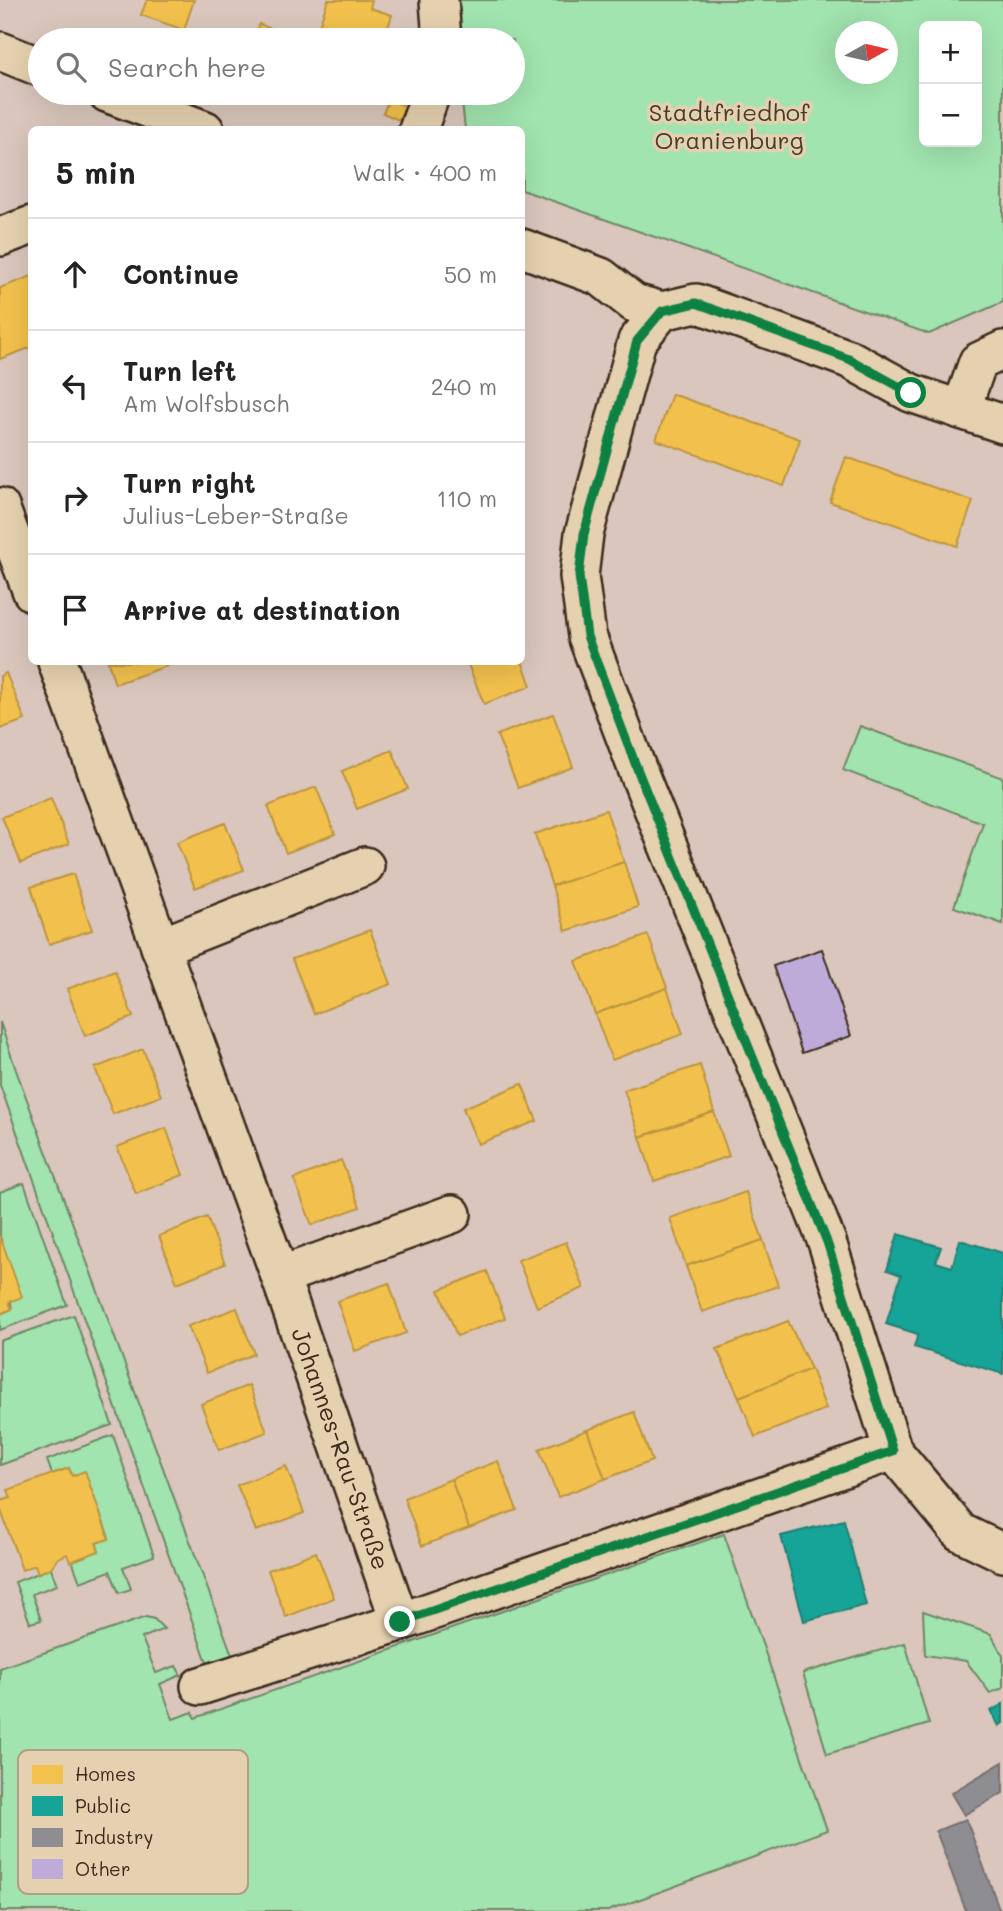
<!DOCTYPE html>
<meta charset="utf-8">
<style>
:root{--surface:#fff;--page:#f6f6f6;--text:#222;--muted:#767676;--line:#e0e0e0}
body{margin:0;font-family:Mali,sans-serif;background:var(--page);color:var(--text)}
.controls{position:absolute;right:21px;top:21px;display:grid;overflow:hidden;border-radius:10px;box-shadow:0 7px 28px #0002}
.controls button{width:63px;height:63px;display:grid;place-items:center;padding:0;border:0;border-bottom:2px solid var(--line);background:var(--surface);color:var(--text);font:35px sans-serif}
.compass{position:absolute;left:835px;top:21px;width:63px;height:63px;border-radius:50%;background:var(--surface);box-shadow:0 7px 28px #0002;rotate:82deg}
.stop{position:absolute;width:21px;height:21px;margin:-16px;border:5px solid #0b8043;border-radius:50%;background:#fff}
.stop.end{background:#0b8043;border-color:#fff;box-shadow:0 2px 7px #0008}
.list{margin:0;padding:0;list-style:none}
h2{display:flex;justify-content:space-between;align-items:center;height:91px;margin:0;padding:0 28px;font-size:30px}
h2 small{font-size:23px;font-weight:400;color:var(--muted)}
.list li{display:grid;grid-template-columns:46px 1fr auto;gap:21px;align-items:center;box-sizing:border-box;height:112px;padding:0 28px;border-top:2px solid var(--line)}
.list b{display:block;font-size:26px;white-space:nowrap}
.list p{margin:0;font-size:23px;white-space:nowrap;color:var(--muted)}
.list em{font-size:23px;font-style:normal;color:var(--muted)}
.icon{flex:none;width:38px;height:38px;fill:none;stroke:currentColor;stroke-width:2;stroke-linecap:round;stroke-linejoin:round}
.map{position:relative;flex:none;width:1003px;height:1911px;overflow:hidden}
.search{position:absolute;background:var(--surface);box-shadow:0 7px 28px #0002;left:28px;top:28px;width:497px;height:77px;display:flex;align-items:center;gap:18px;box-sizing:border-box;padding:0 24px;border-radius:38px;color:var(--muted);font-size:26px}
.panel{position:absolute;background:var(--surface);box-shadow:0 7px 28px #0002;left:28px;top:126px;width:497px;height:539px;border-radius:10px}
.map>svg:first-child{display:block}
</style>
<div class="map">
<svg width="1003" height="1911" viewBox="0 0 1003 1911">
<rect width="100%" height="100%" fill="#dac6bc"/>
<filter id="ink" filterUnits="userSpaceOnUse"><feTurbulence type="fractalNoise" baseFrequency=".0143" numOctaves="2"/><feDisplacementMap in="SourceGraphic" scale="14" xChannelSelector="R" yChannelSelector="G"/><feConvolveMatrix kernelMatrix="1 2 1 2 8 2 1 2 1" color-interpolation-filters="sRGB"/></filter>
<g filter="url(#ink)">
<!-- green -->
<g fill="#a1e4af" stroke="#6e8766" stroke-width="2" fill-rule="evenodd">
<path d="M452 0H1003V302L929 334 522 190V130L465 129 461 93H513V40H456ZM924 26H977V142H924ZM846 32H888V74H846Z"/>
<path d="M860 726 1003 778V924L954 907 983 823 843 770Z"/>
<path d="M0 1022 16 1070 235 1663 208 1665 0 1085Z"/>
<path d="M24 1183 67 1305 0 1330V1314L12 1309 0 1236V1192Z"/>
<path d="M74 1315 112 1425 0 1465V1341Z"/>
<path d="M113 1435 154 1556 123 1567 131 1589 119 1593 110 1571 80 1582 72 1561 99 1551 96 1543 109 1538 85 1472 72 1476 69 1468 52 1474 47 1460Z"/>
<path d="M724 1534 827 1830 608 1911H0V1668L146 1617 154 1619 164 1629 142 1638 156 1673 176 1666 181 1675 160 1684 173 1719 193 1712 195 1718Z"/>
<path d="M51 1568 57 1585 32 1594 41 1620 30 1623 15 1582Z"/>
<path d="M923 1611 991 1634 1003 1656V1688L990 1693 966 1661 925 1655Z"/>
<path d="M905 1643 929 1724 827 1754 803 1673Z"/>
</g>
<!-- homes -->
<g fill="#f2c14e" stroke="#bb9440" stroke-width="2">
<path d="M147 0H194L184 30 141 15Z"/>
<path d="M328 0H372L370 8 392 15 384 40H314Z"/>
<path d="M259 24 272 29 268 40H253Z"/>
<path d="M389 99 405 106 399 120 383 113Z"/>
<path d="M32 276V347L0 359V288Z"/>
<path d="M672 394 800 439 784 486 656 440Z"/>
<path d="M846 457 973 501 957 546 830 502Z"/>
<path d="M522 661 531 686 484 704 467 662Z"/>
<path d="M108 662H165L167 666 115 684Z"/>
<path d="M6 673 25 720 0 729V676Z"/>
<path d="M553 714 573 767 518 788 497 735Z"/>
<path d="M392 750 408 789 357 809 342 771Z"/>
<path d="M316 787 335 834 286 853 268 806Z"/>
<path d="M51 798 69 844 21 863 2 817Z"/>
<path d="M606 810 624 862 552 886 535 834Z"/>
<path d="M225 823 244 870 195 888 177 842Z"/>
<path d="M624 862 638 907 566 931 552 886Z"/>
<path d="M73 874 92 930 49 944 31 887Z"/>
<path d="M370 930 391 984 314 1014 292 959Z"/>
<path d="M648 935 667 988 595 1014 576 961Z"/>
<path d="M115 971 133 1017 85 1036 67 989Z"/>
<path d="M667 988 683 1034 612 1060 595 1014Z"/>
<path d="M143 1049 161 1096 113 1114 95 1068Z"/>
<path d="M700 1065 714 1112 640 1137 624 1090Z"/>
<path d="M522 1084 537 1121 478 1144 463 1108Z"/>
<path d="M714 1112 729 1156 654 1181 640 1137Z"/>
<path d="M166 1128 183 1175 136 1194 117 1147Z"/>
<path d="M341 1160 360 1207 312 1225 294 1179Z"/>
<path d="M746 1192 763 1240 686 1266 670 1218Z"/>
<path d="M207 1217 225 1264 177 1283 159 1236Z"/>
<path d="M0 1236 22 1297 9 1302 12 1309 0 1314Z"/>
<path d="M763 1240 778 1286 702 1312 686 1266Z"/>
<path d="M566 1242 584 1288 537 1307 518 1260Z"/>
<path d="M487 1271 505 1318 457 1336 439 1290Z"/>
<path d="M389 1283 406 1333 355 1351 337 1301Z"/>
<path d="M237 1308 254 1354 207 1373 188 1326Z"/>
<path d="M788 1321 811 1369 739 1397 717 1349Z"/>
<path d="M811 1369 826 1409 755 1437 739 1397Z"/>
<path d="M249 1385 267 1432 219 1450 201 1404Z"/>
<path d="M634 1412 652 1461 605 1479 587 1430Z"/>
<path d="M587 1430 605 1479 558 1497 539 1449Z"/>
<path d="M498 1461 517 1510 469 1528 451 1479Z"/>
<path d="M286 1466 304 1513 256 1531 237 1485Z"/>
<path d="M69 1468 72 1476 85 1471 109 1539 96 1543 99 1551 70 1562 67 1554 58 1558 51 1568 38 1573 35 1565 22 1570 0 1508V1501L11 1498 8 1490Z"/>
<path d="M451 1479 469 1528 422 1546 404 1498Z"/>
<path d="M316 1552 334 1598 286 1617 268 1570Z"/>
</g>
<!-- public -->
<g fill="#17a398" stroke="#227f73" stroke-width="2">
<path d="M898 1234 941 1247 936 1262 952 1267 960 1240 1003 1253V1374L914 1347 918 1334 886 1324 901 1275 887 1270Z"/>
<path d="M844 1520 866 1605 804 1621 781 1536Z"/>
<path d="M1003 1704V1723L999 1726 991 1711Z"/>
</g>
<!-- industry -->
<g fill="#8d8d92" stroke="#746f6f" stroke-width="2">
<path d="M1003 1762V1793L964 1815 951 1793Z"/>
<path d="M966 1819 1000 1911H966L936 1831Z"/>
</g>
<!-- building -->
<path fill="#bfabda" stroke="#3b2a1e" stroke-width="2" d="M822 949 851 1036 802 1053 773 966Z"/>
<g fill="none" stroke-linecap="round" stroke-linejoin="round">
<defs>
<g id="minor">
<path d="M439 0 442 40"/>
<path d="M0 51 40 67"/>
<path d="M107 93 205 130"/>
<path d="M418 130 431 93"/>
<path d="M0 237 32 225"/>
<path d="M522 248 601 277 634 303 662 311 696 303 849 359 911 393 1003 424"/>
<path d="M662 311 637 341 584 534 579 576 587 636 638 771 827 1242 893 1451 960 1532 1003 1553"/>
<path d="M961 410 978 362 1003 350"/>
<path d="M0 507 32 592"/>
<path d="M57 662 280 1276 400 1622"/>
<path d="M160 947 365 866"/>
<path d="M280 1276 452 1214"/>
<path d="M200 1686 400 1622 893 1451"/>
</g>
</defs>
<!-- minor casing -->
<use href="#minor" stroke="#3b2a1e" stroke-width="42"/>
<!-- minor -->
<use href="#minor" stroke="#e5d1af" stroke-width="37"/>
</g>
</g>
<g fill="none" stroke-linecap="round" stroke-linejoin="round" filter="url(#ink)">
<!-- route -->
<path stroke="#0b8043" stroke-width="9" d="M400 1622 893 1451 827 1242 638 771 587 636 579 576 584 534 637 341 662 311 696 303 849 359 911 393"/>
</g>
<g text-anchor="middle" stroke-width="7" stroke-linejoin="round" paint-order="stroke">
<!-- park labels -->
<g font-size="24" fill="#453d2c" stroke="#e5d1af">
<text x="729" y="121">Stadtfriedhof<tspan x="729" dy="28">Oranienburg</tspan></text>
</g>
<!-- street labels -->
<g font-size="24" fill="#3b2a1e" stroke="#e5d1af">
<text transform="translate(340 1449) rotate(71)" y="8">Johannes-Rau-Straße</text>
</g>
</g>
<!-- legend -->
<rect x="18" y="1750" width="230" height="144" rx="10" fill="#e5d1af" stroke="#b29f84" stroke-width="2"/>
<rect x="32" y="1765" width="31" height="19" fill="#f2c14e"/>
<rect x="32" y="1796" width="31" height="20" fill="#17a398"/>
<rect x="32" y="1828" width="31" height="19" fill="#8d8d92"/>
<rect x="32" y="1859" width="31" height="20" fill="#bfabda"/>
<g font-size="19" fill="#3b2a1e">
<text x="75" y="1781">Homes</text>
<text x="75" y="1813">Public</text>
<text x="75" y="1844">Industry</text>
<text x="75" y="1876">Other</text>
</g>
</svg>
<div class="controls">
<button>+</button>
<button>−</button>
</div>
<svg class="compass" viewBox="-18 -18 36 36"><path d="M0-13l5 13h-10z" fill="#e53935"/><path d="M0 13l5-13h-10z" fill="#767676"/></svg>
<div class="stop" style="left:911px;top:393px"></div>
<div class="stop end" style="left:400px;top:1622px"></div>
<div class="search"><svg class="icon" aria-label="search" viewBox="0 0 24 24"><circle cx="10" cy="10" r="6"/><path d="M15 15l6 6"/></svg>Search here</div>
<section class="panel">
<h2>5 min<small>Walk · 400 m</small></h2>
<ul class="list">
<li><svg class="icon" aria-label="ahead" viewBox="0 0 24 24"><path d="M12 20V5M6 11l6-6 6 6"/></svg><div><b>Continue</b></div><em>50 m</em></li>
<li><svg class="icon" aria-label="left" viewBox="0 0 24 24"><path d="M17 20v-9H6M10 6l-5 5 5 5"/></svg><div><b>Turn left</b><p>Am Wolfsbusch</p></div><em>240 m</em></li>
<li><svg class="icon" aria-label="right" viewBox="0 0 24 24"><path d="M7 20v-9h11M14 6l5 5-5 5"/></svg><div><b>Turn right</b><p>Julius-Leber-Straße</p></div><em>110 m</em></li>
<li><svg class="icon" aria-label="arrive" viewBox="0 0 24 24"><path d="M6 21V4h12l-3 4 3 4H6"/></svg><div><b>Arrive at destination</b></div></li>
</ul>
</section>
</div>
